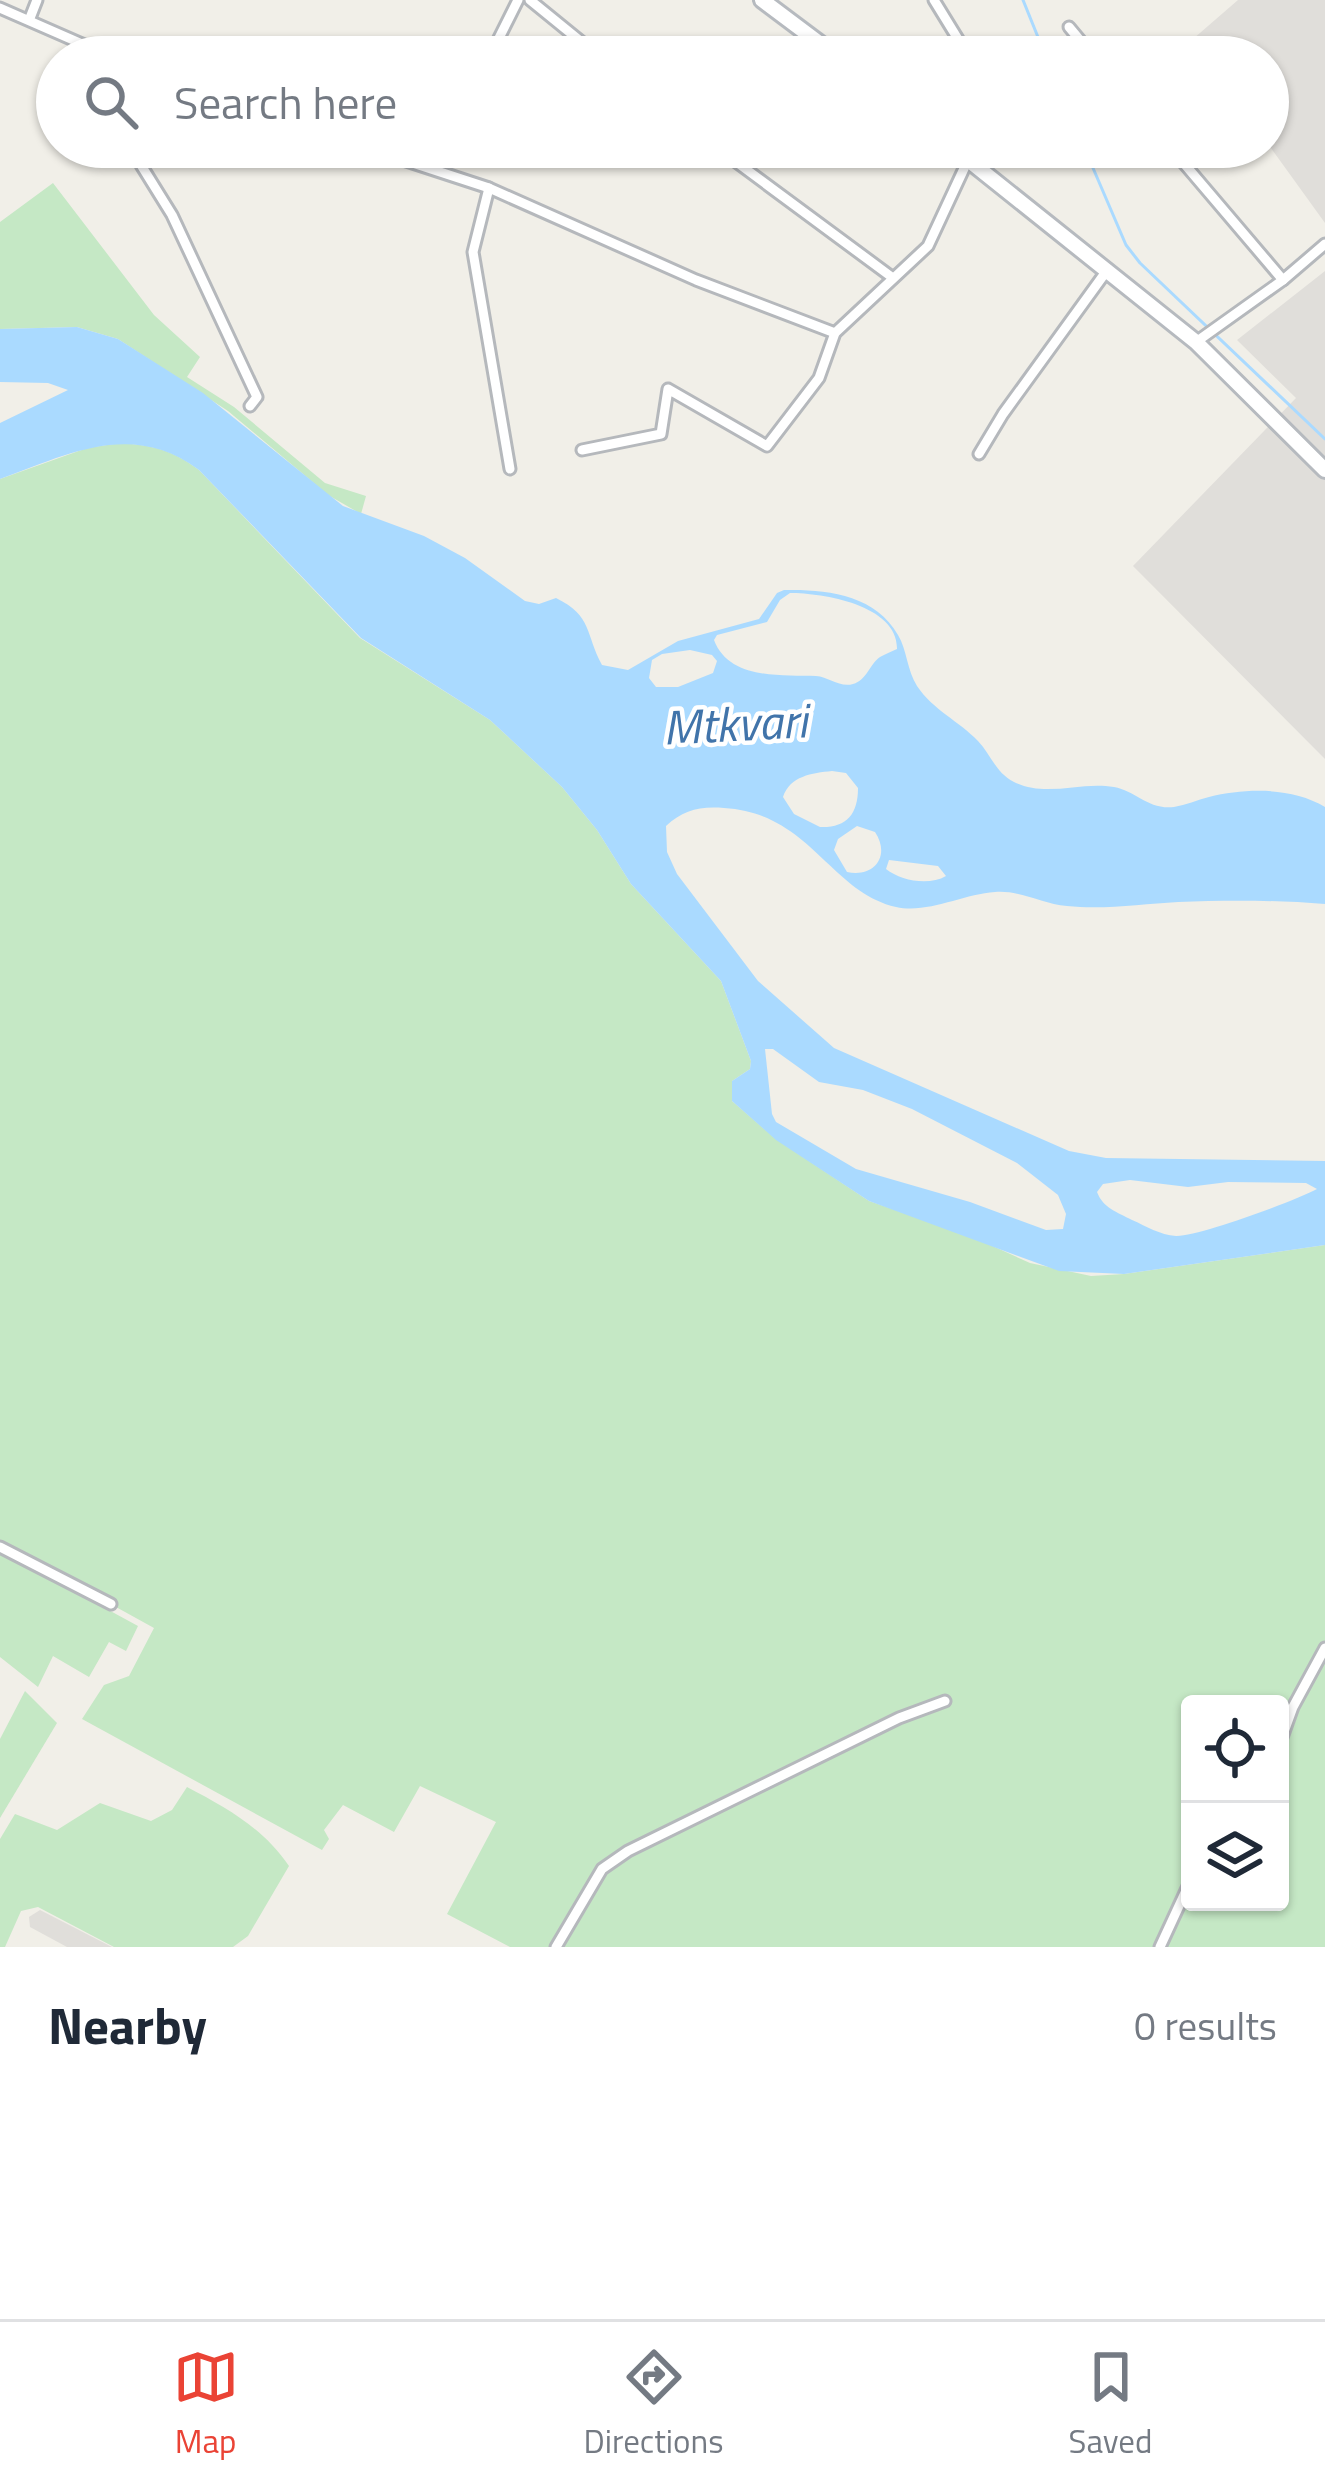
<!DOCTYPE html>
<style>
:root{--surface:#fff;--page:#f2f2f3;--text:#1f2937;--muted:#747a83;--line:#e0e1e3;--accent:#ea4335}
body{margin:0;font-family:"Titillium Web",sans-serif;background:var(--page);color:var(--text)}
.controls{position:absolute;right:36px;bottom:36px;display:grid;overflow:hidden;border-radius:12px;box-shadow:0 3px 9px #0004}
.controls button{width:108px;height:108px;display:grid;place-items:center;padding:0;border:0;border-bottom:3px solid var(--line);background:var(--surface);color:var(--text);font:60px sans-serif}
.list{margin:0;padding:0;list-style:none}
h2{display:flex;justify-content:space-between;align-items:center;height:156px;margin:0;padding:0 48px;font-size:51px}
h2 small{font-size:39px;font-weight:400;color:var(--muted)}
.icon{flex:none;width:66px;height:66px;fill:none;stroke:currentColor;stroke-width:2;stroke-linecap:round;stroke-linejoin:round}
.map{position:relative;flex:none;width:1325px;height:1947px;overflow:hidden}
.search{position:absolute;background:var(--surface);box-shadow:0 3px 9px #0004;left:36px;right:36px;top:36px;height:132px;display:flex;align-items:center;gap:30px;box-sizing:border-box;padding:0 42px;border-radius:66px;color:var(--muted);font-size:45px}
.sheet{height:372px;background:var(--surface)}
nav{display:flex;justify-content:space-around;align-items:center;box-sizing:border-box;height:168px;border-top:3px solid var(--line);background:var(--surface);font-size:33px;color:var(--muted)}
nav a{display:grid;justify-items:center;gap:6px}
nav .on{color:var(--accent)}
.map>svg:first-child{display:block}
</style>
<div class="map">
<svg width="1325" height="1947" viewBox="0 0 1325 1947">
<rect width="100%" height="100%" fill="#f1efe8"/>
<!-- industrial -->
<g fill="#e0deda">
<path d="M1238 0H1325V223L1268 144V57H1206L1193 39Z"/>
<path d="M1325 271V759L1133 566 1296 398 1237 340Z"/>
<path d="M40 1910 112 1947H67L30 1927 29 1917Z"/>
</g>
<!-- green -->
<g fill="#c5e8c5" fill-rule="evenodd">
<path d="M53 183 154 315 200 357 187 377 234 407 325 483 366 496 361 514 328 495 228 411 118 339 77 327 0 329V222Z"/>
<path d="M120 443C152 445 173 450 199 470L360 638 490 720 562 787 597 830 631 884 721 981 751 1061 750 1069 732 1081V1101L776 1139 869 1201 966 1234 1030 1263 1091 1276 1124 1274 1325 1245V1947H510L447 1914 496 1822 420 1786 394 1832 343 1805 324 1830 329 1839 322 1850 82 1719 104 1685 129 1676 154 1628 0 1543V479L87 448ZM1190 1704H1280V1902H1190Z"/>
<path d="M0 1551 138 1626 126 1651 109 1642 89 1677 53 1656 38 1687 0 1657Z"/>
<path d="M25 1691 57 1723 0 1818V1739Z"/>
<path d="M187 1787C227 1808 263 1828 289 1866L248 1936 233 1947H114L38 1907 21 1911 5 1947H0V1839L15 1814 57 1830 100 1803 151 1821 172 1810Z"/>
</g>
<!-- water -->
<path fill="#aadaff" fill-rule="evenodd" d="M77 327 118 339 203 393 343 506 424 536 465 558 525 601 539 604 556 598C593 616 585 634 602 665L628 670 678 641 759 619 777 593 784 590C825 589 875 594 898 635 907 650 907 670 917 686 933 710 959 721 978 741 992 756 995 772 1014 782 1047 798 1080 781 1114 787 1136 791 1148 810 1174 807 1186 805 1197 800 1209 797 1246 788 1292 787 1325 807V904C1276 900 1226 900 1178 902 1142 904 1103 910 1067 906 1042 904 1021 890 995 892 963 894 928 914 896 907 830 892 810 813 724 808 700 806 683 810 666 826L667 852 677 874 758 981 834 1048 1069 1151 1106 1158 1325 1161V1245L1124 1274 1059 1271 869 1201 776 1140 732 1101V1081L750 1069 751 1061 721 981 631 884 597 830 562 787 490 720 361 638 199 470C132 420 69 454 0 479V423L68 390 48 383 0 382V329ZM790 593C823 593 898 605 897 649 891 652 885 654 880 657 869 665 867 680 853 684 840 688 829 677 816 676 782 675 729 680 714 640L717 635 767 622 780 600ZM690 650 712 655 717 661 713 673 678 687H656L649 678 652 660 662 654ZM832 771 846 773 858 788C858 815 846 828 820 827L794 814 783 797C790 776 812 773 832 771ZM857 826 875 832C891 856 874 878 847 872L834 850 838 839ZM889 860 938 866 946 876C929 886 901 881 886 869ZM765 1049H773L819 1082 863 1090 912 1109 1017 1163 1058 1195 1066 1214 1063 1229 1046 1230 970 1202 856 1169 776 1122 772 1114ZM1130 1180 1188 1187 1228 1182 1306 1183 1317 1189C1295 1201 1197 1237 1176 1236 1160 1235 1146 1226 1132 1220 1117 1212 1103 1208 1097 1192L1103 1184Z"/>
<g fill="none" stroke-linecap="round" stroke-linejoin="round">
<!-- stream -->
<g stroke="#aadaff" stroke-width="3">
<path d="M1023 0 1046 57"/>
<path d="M1084 147 1126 245 1140 263 1325 439"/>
</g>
<defs>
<g id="street">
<path d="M530 0 600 57"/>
<path d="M934 0 969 57"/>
<path d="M0 8 112 57"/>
<path d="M30 18 37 0"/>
<path d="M1069 27 1094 57"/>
<path d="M493 50 518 0"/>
<path d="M141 147V165L172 215 257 397 250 406"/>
<path d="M338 147 364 157 385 154 489 188 696 280 835 333"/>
<path d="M716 147 893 278"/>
<path d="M1170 147 1283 280"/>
<path d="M489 188 473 252 510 469"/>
<path d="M1196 342 1283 280 1325 244"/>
<path d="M582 450 661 434 668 389 767 446 819 378 835 333 928 246 968 160"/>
<path d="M979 454 1003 414 1108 269"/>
<path d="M0 1547 111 1604"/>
<path d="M1280 1743 1293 1707 1325 1648"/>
<path d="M556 1947 602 1869 628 1851 899 1718 945 1701"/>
<path d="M1160 1947 1190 1882"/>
</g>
<g id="secondary">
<path d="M762 0 838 57"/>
<path d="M952 147 1196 342 1325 470"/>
</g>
</defs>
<!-- street casing -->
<use href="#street" stroke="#b5b8bc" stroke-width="15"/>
<!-- secondary casing -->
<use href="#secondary" stroke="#b6babf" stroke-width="20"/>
<!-- street -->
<use href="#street" stroke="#fff" stroke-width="9"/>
<!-- secondary -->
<use href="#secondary" stroke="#fff" stroke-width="14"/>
</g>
<g text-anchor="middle" stroke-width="9" stroke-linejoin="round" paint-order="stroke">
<!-- water labels -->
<g font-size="48" font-style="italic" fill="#4174aa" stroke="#fff">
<text transform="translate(735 724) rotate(-3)" y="17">Mtkvari</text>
</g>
</g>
</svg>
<div class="controls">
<button><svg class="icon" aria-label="locate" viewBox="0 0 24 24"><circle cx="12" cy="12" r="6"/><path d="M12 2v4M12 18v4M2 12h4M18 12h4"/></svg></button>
<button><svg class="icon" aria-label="layers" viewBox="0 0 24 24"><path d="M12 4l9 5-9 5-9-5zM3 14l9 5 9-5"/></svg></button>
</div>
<div class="search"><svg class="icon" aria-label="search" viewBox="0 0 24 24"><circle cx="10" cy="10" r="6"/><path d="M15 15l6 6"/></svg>Search here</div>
</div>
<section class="sheet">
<h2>Nearby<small>0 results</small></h2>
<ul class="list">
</ul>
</section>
<nav>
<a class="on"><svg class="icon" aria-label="map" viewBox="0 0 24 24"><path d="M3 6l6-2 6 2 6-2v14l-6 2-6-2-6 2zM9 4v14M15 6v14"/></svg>Map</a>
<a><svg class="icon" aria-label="directions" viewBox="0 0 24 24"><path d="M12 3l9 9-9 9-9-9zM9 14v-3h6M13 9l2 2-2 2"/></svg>Directions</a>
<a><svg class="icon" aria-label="saved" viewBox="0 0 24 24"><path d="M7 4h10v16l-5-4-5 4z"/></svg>Saved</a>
</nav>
